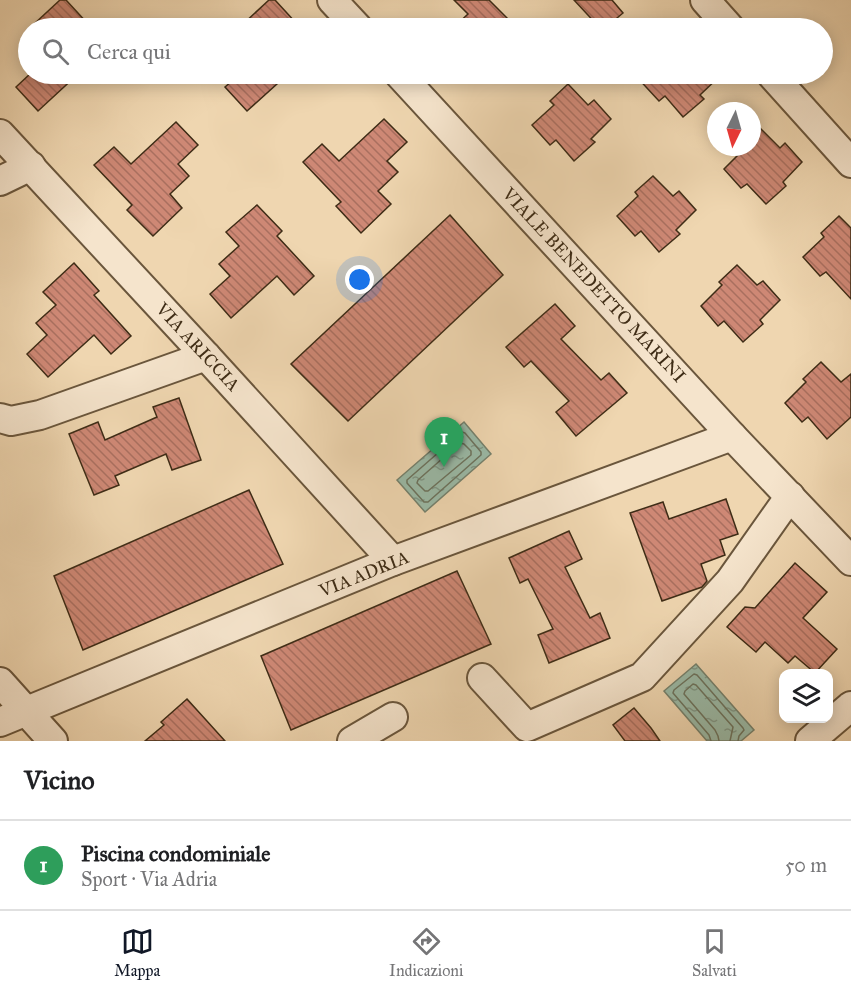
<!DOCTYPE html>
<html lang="it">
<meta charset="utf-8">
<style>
:root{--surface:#fff;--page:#f2f2f2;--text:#202124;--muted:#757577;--line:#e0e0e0;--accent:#111827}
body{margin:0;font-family:"IM FELL Great Primer",serif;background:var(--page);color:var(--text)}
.controls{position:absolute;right:18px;bottom:18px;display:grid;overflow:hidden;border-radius:12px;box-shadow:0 3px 15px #0003}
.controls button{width:54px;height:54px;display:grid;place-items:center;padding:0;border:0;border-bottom:2px solid var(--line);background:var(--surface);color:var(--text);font:30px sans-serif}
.compass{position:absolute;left:707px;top:102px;width:54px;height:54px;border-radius:50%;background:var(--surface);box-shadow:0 3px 15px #0003;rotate:185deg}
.you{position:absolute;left:360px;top:280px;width:21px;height:21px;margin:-15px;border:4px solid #fff;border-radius:50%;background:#1a73e8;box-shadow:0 0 0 9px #1a73e833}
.badge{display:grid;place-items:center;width:39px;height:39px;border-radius:50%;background:var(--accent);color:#fff;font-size:20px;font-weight:700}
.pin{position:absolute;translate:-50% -50px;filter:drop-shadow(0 2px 3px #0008)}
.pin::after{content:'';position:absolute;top:32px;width:21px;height:18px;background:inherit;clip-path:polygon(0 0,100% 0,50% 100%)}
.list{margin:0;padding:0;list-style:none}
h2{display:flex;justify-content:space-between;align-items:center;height:78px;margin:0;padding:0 24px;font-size:26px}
h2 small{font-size:20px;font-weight:400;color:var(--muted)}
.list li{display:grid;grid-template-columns:39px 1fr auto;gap:18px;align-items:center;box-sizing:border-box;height:90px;padding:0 24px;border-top:2px solid var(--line)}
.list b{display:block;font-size:22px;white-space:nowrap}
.list p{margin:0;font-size:20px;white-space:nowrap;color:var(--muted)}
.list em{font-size:20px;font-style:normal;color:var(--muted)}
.icon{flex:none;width:33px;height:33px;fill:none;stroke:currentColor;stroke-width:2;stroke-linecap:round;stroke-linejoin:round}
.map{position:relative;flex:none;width:851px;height:741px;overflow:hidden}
.search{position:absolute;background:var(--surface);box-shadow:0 3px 15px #0003;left:18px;right:18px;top:18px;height:66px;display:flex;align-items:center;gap:15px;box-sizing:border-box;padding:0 21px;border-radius:33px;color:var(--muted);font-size:22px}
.sheet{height:168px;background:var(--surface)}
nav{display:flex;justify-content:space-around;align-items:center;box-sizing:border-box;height:84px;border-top:2px solid var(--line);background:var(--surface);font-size:16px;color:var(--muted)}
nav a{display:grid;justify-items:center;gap:3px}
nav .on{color:var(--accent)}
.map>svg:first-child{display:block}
</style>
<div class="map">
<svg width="851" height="741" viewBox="0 0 851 741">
<defs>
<pattern id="water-ripples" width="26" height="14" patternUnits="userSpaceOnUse" patternTransform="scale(1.5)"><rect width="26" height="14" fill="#9abaa7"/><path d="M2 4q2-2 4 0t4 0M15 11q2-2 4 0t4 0" fill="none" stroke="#7f9787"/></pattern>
<pattern id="building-back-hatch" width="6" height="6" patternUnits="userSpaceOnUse" patternTransform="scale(1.5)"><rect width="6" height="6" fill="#ce8875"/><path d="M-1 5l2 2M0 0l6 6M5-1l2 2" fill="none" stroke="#a96f5f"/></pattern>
</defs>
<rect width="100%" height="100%" fill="#efd6b0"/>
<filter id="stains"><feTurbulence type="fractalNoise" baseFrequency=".00333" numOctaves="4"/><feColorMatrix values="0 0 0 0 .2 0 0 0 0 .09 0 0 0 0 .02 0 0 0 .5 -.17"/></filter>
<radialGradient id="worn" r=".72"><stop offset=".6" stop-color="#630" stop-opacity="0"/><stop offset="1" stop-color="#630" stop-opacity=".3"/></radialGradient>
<!-- water -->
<g fill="url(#water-ripples)" stroke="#75816d" stroke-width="1.5">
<path d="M464 422 491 454 425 512 397 480Z"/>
<path d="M696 664 754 730 741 741H707L664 691Z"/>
</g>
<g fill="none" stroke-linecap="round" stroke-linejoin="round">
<!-- shore -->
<g stroke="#6c735e" stroke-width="1.5">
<path d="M462 432 465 433 481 452V455L428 502H424L407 483V480Z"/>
<path d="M460 443 464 444 471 451V455L428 491H425L417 483 418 480Z"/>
<path d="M711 741 709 735 673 693 674 690 694 674 697 675 743 728 744 730 739 736 738 741"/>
<path d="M719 741 718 736 715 730 684 694 685 691 693 684 696 685 733 727 730 741"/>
</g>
</g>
<!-- building -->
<g fill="url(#building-back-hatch)" stroke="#3e2c16" stroke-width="1.5">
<path d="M60 0H66L88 24 83 28H36L33 25Z"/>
<path d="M269 0H275L297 24 293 28H245L242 25Z"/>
<path d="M454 0H489L517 28H453L468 14Z"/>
<path d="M574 0H612L623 13 605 28H600Z"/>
<path d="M30 74H78L38 111 16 87Z"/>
<path d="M240 74H288L247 111 225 87Z"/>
<path d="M634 74H722L700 95 704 99 683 117 665 96 659 101Z"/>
<path d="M568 84 588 105 594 100 611 119 591 139 595 142 574 161 556 140 550 145 532 125 554 105 550 101Z"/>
<path d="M384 119 407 142 387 161 398 172 378 191 391 204 361 233 336 206 341 202 303 162 322 144 339 161Z"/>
<path d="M176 122 198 145 178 164 189 176 170 194 182 208 153 236 127 210 132 205 94 165 114 147 131 164Z"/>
<path d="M760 128 780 148 785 143 802 162 783 182 786 186 766 204 747 184 741 188 724 169 745 148 744 147H752V135Z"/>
<path d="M653 176 673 196 679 191 696 210 676 230 680 234 659 252 641 231 635 236 617 216 638 196 635 192Z"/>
<path d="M257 205 282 231 277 236 314 276 294 295 277 276 231 318 210 294 230 276 219 264 239 246 226 232Z"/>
<path d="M450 215 503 275 348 421 291 364Z"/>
<path d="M839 216 851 228V299L826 272 820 276 803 257 824 237 821 233Z"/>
<path d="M74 263 99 291 94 295 131 336 111 354 94 335 48 377 27 354 47 335 36 323 56 305 43 292Z"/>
<path d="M737 265 757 285 763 281 780 300 760 320 763 324 743 342 724 321 718 326 701 306 722 285 719 282Z"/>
<path d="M555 304 575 326 561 339 601 380 609 373 627 393 576 436 556 412 569 401 531 361 524 367 506 347Z"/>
<path d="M821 362 841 382 851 374V417L827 439 808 417 802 422 785 403 806 382 803 379Z"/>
<path d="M179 398 201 460 172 470 166 454 115 476 119 485 94 495 69 434 98 422 105 440 157 417 153 407Z"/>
<path d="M249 490 283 564 83 650 54 576Z"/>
<path d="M726 499 738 534 720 540 725 555 701 564 707 581 702 587 662 601 630 513 663 502 669 519Z"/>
<path d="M569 531 582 559 565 567 590 618 600 613 610 638 549 663 538 635 553 629 528 579 520 583 509 558Z"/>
<path d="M795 563 827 592 803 618 837 649 815 673 795 656 788 663 765 642 756 652 727 627 745 607 755 608Z"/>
<path d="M457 571 491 644 291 730 261 656Z"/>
<path d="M187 699 225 741H145L164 725 161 722Z"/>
<path d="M634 708 651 728 660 741H625L613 725Z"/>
</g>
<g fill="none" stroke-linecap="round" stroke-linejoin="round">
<defs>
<g id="minor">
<path d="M332 0 358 28"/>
<path d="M705 0 730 28"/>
<path d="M399 74 732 436 851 561"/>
<path d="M771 74 851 163"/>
<path d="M0 134 206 356 393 561"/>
<path d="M0 181 31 166"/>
<path d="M0 418 11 421 40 415 206 356"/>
<path d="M482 678 527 727 642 677 730 581 790 496"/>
<path d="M0 682 53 741"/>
<path d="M0 722 393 561 732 436"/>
<path d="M352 741 393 717"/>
<path d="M810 741 851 706"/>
</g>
</defs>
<!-- minor casing -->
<use href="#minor" stroke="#6a563c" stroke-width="32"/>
<!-- minor -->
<use href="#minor" stroke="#f5e4cc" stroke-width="28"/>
</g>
<g text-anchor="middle" stroke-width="6" stroke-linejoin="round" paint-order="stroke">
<!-- street labels -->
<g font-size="18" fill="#3e2c16" stroke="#f5e4cc">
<text transform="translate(594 285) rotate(47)" y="6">VIALE BENEDETTO MARINI</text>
<text transform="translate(198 347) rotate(47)" y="6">VIA ARICCIA</text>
<text transform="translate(364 574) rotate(-22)" y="6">VIA ADRIA</text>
</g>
</g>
<rect width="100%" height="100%" filter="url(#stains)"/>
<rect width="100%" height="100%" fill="url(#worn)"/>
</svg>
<div class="controls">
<button><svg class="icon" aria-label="layers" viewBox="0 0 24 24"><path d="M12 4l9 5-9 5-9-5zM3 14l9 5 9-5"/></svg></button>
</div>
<svg class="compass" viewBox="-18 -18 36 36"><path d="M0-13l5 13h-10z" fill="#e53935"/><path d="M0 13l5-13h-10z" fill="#757577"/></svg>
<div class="you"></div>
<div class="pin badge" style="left:444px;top:467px;background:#2e9e5b">1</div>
<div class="search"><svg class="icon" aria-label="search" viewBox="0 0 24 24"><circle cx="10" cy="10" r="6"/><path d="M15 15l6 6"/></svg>Cerca qui</div>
</div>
<section class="sheet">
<h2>Vicino<small></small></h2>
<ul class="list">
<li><span class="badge" style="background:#2e9e5b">1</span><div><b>Piscina condominiale</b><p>Sport · Via Adria</p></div><em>50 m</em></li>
</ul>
</section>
<nav>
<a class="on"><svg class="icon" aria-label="map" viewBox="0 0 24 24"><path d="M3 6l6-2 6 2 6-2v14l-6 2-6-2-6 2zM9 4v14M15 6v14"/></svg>Mappa</a>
<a><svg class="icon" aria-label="directions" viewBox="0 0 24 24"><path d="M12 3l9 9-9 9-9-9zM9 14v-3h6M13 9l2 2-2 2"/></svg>Indicazioni</a>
<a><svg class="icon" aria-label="saved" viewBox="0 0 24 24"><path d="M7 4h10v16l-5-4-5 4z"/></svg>Salvati</a>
</nav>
